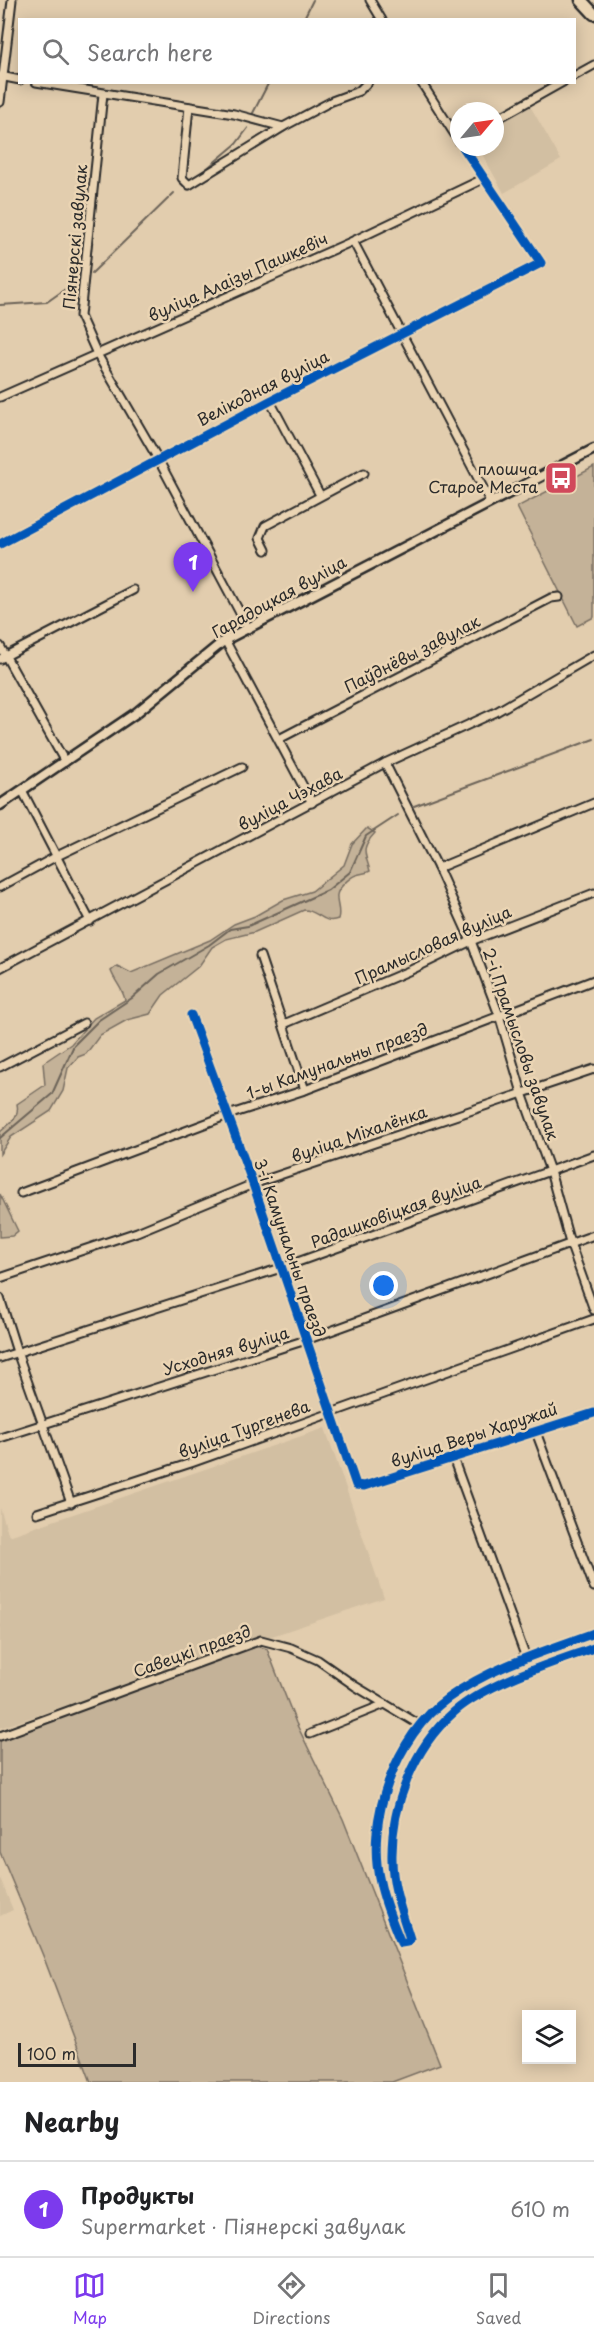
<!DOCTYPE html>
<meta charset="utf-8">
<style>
:root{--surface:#fff;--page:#f2f2f2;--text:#202124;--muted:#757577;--line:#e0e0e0;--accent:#7c3aed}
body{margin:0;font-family:"Playpen Sans",sans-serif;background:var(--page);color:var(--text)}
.controls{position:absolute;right:18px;bottom:18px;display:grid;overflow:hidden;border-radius:0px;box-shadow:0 3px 15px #0003}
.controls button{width:54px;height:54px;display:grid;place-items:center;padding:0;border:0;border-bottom:2px solid var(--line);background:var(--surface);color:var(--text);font:30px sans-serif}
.compass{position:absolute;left:450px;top:102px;width:54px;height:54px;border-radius:50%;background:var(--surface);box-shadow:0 3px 15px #0003;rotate:61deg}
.scale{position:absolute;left:18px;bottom:15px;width:118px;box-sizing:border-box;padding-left:6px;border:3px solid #2b2b2b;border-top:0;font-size:16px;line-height:21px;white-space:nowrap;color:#2b2b2b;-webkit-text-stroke:4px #ead4b3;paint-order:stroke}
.you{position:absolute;left:384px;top:1286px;width:21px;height:21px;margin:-15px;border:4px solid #fff;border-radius:50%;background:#1a73e8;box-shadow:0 0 0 9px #1a73e833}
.badge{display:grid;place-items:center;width:39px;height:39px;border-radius:50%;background:var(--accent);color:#fff;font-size:20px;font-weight:700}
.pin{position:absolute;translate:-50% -50px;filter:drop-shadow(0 2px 3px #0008)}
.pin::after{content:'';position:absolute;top:32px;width:21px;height:18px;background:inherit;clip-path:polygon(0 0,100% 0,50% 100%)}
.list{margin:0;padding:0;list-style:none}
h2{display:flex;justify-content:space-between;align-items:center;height:78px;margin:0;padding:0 24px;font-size:26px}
h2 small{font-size:20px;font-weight:400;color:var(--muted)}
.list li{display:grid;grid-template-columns:39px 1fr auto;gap:18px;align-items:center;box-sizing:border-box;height:96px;padding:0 24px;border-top:2px solid var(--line)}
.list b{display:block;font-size:22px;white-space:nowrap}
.list p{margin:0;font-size:20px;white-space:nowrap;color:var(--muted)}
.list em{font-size:20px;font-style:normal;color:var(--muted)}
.icon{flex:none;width:33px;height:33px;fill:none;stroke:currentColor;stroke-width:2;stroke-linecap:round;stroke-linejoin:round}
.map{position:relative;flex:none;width:594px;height:2082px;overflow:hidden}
.search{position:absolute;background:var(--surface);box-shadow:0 3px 15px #0003;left:18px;right:18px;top:18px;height:66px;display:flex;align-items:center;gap:15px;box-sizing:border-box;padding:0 21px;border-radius:0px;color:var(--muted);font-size:22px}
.sheet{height:174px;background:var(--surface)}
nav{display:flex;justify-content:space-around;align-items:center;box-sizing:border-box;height:84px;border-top:2px solid var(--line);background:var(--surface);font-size:16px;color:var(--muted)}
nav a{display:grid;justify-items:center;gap:3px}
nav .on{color:var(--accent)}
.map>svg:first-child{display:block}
</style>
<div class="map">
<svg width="594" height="2082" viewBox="0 0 594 2082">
<rect width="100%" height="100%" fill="#e2cdae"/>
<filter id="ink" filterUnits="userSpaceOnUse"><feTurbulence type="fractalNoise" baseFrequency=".0167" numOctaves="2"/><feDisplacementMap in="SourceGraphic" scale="12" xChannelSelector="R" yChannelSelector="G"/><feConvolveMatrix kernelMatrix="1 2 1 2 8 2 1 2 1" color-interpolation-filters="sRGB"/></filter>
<g filter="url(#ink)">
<!-- built -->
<g fill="#d2bfa2">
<path d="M529 104 561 160 504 193 478 147H495V123Z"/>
<path d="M325 1428 384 1598 0 1728V1508L9 1536Z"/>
<path d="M0 1878 13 1910 0 1916Z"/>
</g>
<!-- green -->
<g fill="#c4b298" stroke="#786e62" stroke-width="1.5">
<path d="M594 467V617L577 626 517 507Z"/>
<path d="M367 828 375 833C360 849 365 852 370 871 365 874 362 873 356 875 350 877 338 888 337 895 336 904 341 910 338 919 323 925 318 910 304 910L255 932 226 939 212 947 199 966 163 995 150 1014 127 1020 100 1035 86 1054 78 1057 68 1068 63 1091 51 1111 11 1137 0 1154V1132C10 1123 20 1118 17 1104L45 1085 43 1063 71 1044 94 1018 125 1000C123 989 115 982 111 971L117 966 131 973 210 940 234 924 255 916 283 900 312 891 344 865 352 844Z"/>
<path d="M0 1194 18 1231 12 1236 0 1237Z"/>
<path d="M255 1646 267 1649 296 1723 343 1819 440 2064 392 2082H91L44 1958 0 1852V1740Z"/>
</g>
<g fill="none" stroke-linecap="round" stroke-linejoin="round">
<!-- stream -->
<g stroke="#6c6459" stroke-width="2">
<path d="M303 20 313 0"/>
<path d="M253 113 269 82"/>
<path d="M199 175 236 144 248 128"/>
<path d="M92 273 174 193"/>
<path d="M0 305 47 302 78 280"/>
<path d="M414 806 594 739"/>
<path d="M0 1138 52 1094 74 1045 99 1020 132 998 159 974 209 945 230 929 248 926 328 890 350 872 366 836 398 815"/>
</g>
<defs>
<g id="minor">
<path d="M370 0 382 20"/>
<path d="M0 76 20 80"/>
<path d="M574 76 594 65"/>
<path d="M36 82 234 114 283 127 332 101 359 91 368 82"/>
<path d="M421 82 459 141"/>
<path d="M103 94 80 316 97 354 158 459 248 628"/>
<path d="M0 102 12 0"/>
<path d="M189 107 182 178 189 185 283 127"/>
<path d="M495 120 563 82"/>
<path d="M353 241 491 503"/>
<path d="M0 397 353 241 485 178"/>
<path d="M270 401 320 495"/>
<path d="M0 544 270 401 541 263 463 147"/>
<path d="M266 550 260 538 265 526 364 473"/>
<path d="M225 640 312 803"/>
<path d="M0 646 65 762"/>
<path d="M0 659 133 590"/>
<path d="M279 739 551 598 559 597"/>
<path d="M385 763 438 868 471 941 499 1015 522 1093 550 1171 570 1243 594 1310"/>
<path d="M22 790 90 921"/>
<path d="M438 868 594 803"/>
<path d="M0 887 57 856 242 767"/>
<path d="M260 956 305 1090"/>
<path d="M0 968 385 763 496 712 594 655"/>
<path d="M191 1015 253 1184 356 1485 364 1486 594 1413"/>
<path d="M284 1024 411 970 471 941 594 893"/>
<path d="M0 1067 84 1023"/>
<path d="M21 1193 228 1115 305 1090 594 980"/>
<path d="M0 1278 137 1232 253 1184 594 1069"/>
<path d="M0 1298 17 1352 71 1503"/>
<path d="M0 1358 281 1268 594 1155"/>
<path d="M536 1432 594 1587"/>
<path d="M0 1438 306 1340 594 1235"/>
<path d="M453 1458 526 1658"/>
<path d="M37 1513 191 1463 594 1319"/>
<path d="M594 1633C545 1651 491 1667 448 1698 396 1735 365 1820 380 1882 384 1903 393 1923 401 1943L407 1942 410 1939C402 1913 392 1886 392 1859 391 1806 413 1748 454 1712 487 1683 552 1663 594 1648"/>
<path d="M310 1734 385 1704"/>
<path d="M0 1736 261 1640 291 1648 318 1660 355 1686 420 1725"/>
</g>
<path id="tertiary" d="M0 805 136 713 225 640 594 449"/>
<path id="primary" d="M581 0 594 14"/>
</defs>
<!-- minor casing -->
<use href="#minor" stroke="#2b2b2b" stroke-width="11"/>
<!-- tertiary casing -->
<use href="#tertiary" stroke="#2b2b2b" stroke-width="13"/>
<!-- primary casing -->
<use href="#primary" stroke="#2b2b2b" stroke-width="15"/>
<!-- minor -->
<use href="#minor" stroke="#ead4b3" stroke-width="7"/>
<!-- tertiary -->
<use href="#tertiary" stroke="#ead4b3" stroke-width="8"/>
<!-- primary -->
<use href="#primary" stroke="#ead4b3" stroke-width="10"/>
<defs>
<g id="cycleway">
<path d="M0 544 270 401 541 263 463 147"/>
<path d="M191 1015 253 1184 356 1485 364 1486 594 1413"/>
<path d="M594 1633C545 1651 491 1667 448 1698 396 1735 365 1820 380 1882 384 1903 393 1923 401 1943L407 1942 410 1939C402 1913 392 1886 392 1859 391 1806 413 1748 454 1712 487 1683 552 1663 594 1648"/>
</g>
</defs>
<!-- cycleway casing -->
<use href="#cycleway" stroke="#ead4b3" stroke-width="13"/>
<!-- cycleway -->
<use href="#cycleway" stroke="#0057b8" stroke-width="9"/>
</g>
</g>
<!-- icons -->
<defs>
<symbol id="bus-square" viewBox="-11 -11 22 22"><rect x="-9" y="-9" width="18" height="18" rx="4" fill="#d1495b" stroke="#ead4b3"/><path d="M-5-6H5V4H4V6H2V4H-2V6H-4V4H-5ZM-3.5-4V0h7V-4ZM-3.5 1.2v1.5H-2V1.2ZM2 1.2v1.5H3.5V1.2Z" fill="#fff"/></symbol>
</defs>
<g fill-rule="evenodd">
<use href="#bus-square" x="542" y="459" width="38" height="38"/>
</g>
<g text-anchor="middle" stroke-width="5" stroke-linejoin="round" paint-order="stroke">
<!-- street labels -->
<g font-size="16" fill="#2b2b2b" stroke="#ead4b3">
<text transform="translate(75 237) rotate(-85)" y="6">Піянерскі завулак</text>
<text transform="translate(238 277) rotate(-24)" y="6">вуліца Алаізы Пашкевіч</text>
<text transform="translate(263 388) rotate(-27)" y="6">Велікодная вуліца</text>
<text transform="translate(279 597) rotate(-29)" y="6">Гарадоцкая вуліца</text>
<text transform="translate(412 654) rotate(-27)" y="6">Паўднёвы завулак</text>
<text transform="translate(290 799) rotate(-28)" y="6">вуліца Чэхава</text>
<text transform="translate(433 945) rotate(-24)" y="6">Прамысловая вуліца</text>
<text transform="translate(521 1044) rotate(71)" y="6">2-і Прамысловы завулак</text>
<text transform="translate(337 1061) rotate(-20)" y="6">1-ы Камунальны праезд</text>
<text transform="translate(359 1134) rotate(-19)" y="6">вуліца Міхалёнка</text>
<text transform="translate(396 1212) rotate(-20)" y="6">Радашковіцкая вуліца</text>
<text transform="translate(290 1248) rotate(71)" y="6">3-і Камунальны праезд</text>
<text transform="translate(226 1351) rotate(-17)" y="6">Усходняя вуліца</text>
<text transform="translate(244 1429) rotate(-20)" y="6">вуліца Тургенева</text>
<text transform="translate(474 1435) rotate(-18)" y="6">вуліца Веры Харужай</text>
<text transform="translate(192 1651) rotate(-20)" y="6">Савецкі праезд</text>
</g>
<!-- poi labels -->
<g font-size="16" fill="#2b2b2b" stroke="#ead4b3" text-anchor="end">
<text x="538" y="475">плошча<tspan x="538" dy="18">Старое Места</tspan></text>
</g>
</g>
</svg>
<div class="controls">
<button><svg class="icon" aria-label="layers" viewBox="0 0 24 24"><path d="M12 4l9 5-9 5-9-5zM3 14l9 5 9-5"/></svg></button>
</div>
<svg class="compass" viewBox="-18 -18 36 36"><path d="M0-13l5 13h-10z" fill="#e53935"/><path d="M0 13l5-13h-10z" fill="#757577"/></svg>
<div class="scale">100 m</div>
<div class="you"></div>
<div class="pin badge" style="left:193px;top:592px">1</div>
<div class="search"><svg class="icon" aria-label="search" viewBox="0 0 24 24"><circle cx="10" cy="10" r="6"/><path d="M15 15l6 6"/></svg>Search here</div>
</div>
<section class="sheet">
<h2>Nearby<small></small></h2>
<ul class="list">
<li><span class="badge">1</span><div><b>Продукты</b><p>Supermarket · Піянерскі завулак</p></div><em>610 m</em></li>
</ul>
</section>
<nav>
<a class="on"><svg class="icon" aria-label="map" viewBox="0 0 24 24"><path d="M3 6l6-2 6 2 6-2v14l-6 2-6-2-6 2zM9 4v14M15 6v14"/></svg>Map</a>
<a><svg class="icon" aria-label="directions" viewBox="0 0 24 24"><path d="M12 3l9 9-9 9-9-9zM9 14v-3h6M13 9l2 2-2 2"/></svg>Directions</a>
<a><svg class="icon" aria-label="saved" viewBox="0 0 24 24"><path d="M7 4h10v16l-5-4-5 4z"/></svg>Saved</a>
</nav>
